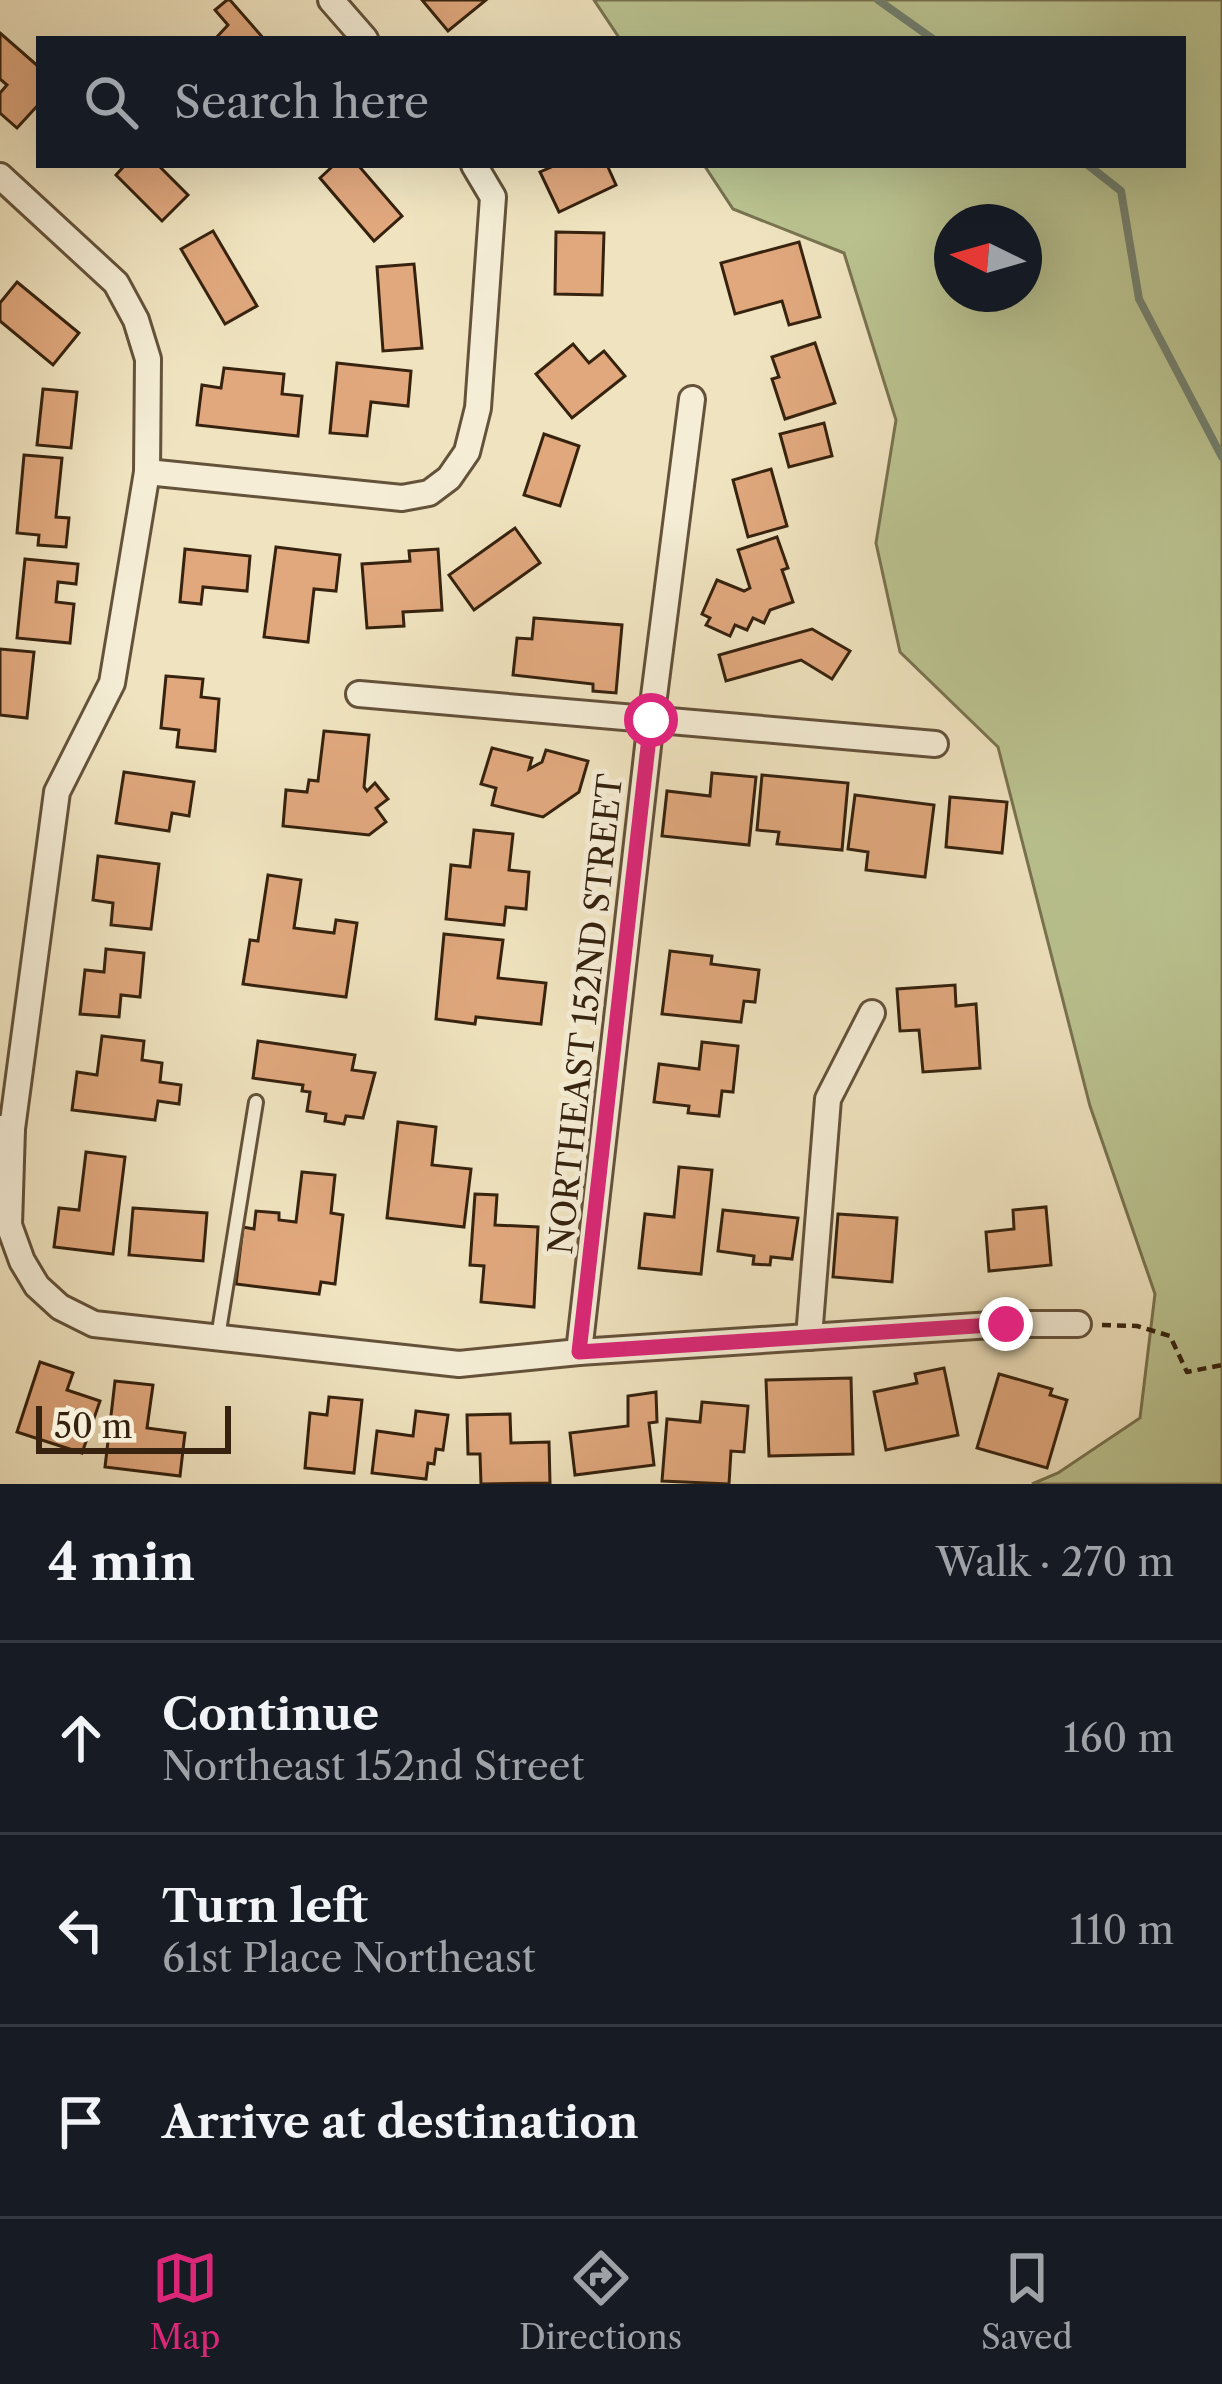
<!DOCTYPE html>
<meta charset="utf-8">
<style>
:root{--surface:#171b24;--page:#20242c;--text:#f1f3f6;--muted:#9ea1a6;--line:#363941;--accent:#db2777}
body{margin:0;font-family:"Libre Caslon Text",serif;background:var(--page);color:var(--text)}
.compass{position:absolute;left:934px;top:204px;width:108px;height:108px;border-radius:50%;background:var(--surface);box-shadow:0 12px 48px #0002;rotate:275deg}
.scale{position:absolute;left:36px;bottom:30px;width:195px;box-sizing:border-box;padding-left:12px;border:6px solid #36220e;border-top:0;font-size:33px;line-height:42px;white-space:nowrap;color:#36220e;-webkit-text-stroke:9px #f5edd6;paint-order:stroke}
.stop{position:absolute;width:36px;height:36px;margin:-27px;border:9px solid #db2777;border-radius:50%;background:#fff}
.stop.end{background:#db2777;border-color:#fff;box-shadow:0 3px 12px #0008}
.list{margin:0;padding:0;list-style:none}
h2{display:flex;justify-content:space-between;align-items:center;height:156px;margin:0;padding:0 48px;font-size:51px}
h2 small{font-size:39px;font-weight:400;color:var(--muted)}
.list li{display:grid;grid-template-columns:78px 1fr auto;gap:36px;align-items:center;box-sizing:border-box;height:192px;padding:0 48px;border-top:3px solid var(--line)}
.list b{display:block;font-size:45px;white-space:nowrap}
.list p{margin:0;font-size:39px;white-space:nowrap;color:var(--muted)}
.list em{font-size:39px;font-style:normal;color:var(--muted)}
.icon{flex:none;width:66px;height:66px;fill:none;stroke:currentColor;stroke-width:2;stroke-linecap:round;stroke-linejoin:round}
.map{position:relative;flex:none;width:1222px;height:1484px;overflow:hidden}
.search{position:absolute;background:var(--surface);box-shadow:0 12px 48px #0002;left:36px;right:36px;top:36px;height:132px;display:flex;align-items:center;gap:30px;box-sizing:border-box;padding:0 42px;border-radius:0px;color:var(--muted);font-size:45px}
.sheet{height:732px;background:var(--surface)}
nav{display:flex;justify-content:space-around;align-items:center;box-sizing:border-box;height:168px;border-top:3px solid var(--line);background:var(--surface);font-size:33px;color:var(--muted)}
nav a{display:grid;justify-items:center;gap:6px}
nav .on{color:var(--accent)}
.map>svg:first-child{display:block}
</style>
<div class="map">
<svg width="1222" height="1484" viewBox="0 0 1222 1484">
<rect width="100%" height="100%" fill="#f0e4c0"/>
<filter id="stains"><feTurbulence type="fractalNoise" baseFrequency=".00167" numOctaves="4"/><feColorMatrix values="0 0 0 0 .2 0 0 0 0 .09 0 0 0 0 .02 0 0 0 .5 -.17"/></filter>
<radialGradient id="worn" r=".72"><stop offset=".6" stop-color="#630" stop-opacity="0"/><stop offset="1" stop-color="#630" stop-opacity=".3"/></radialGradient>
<!-- green -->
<path fill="#bbc491" stroke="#787350" stroke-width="3" fill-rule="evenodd" d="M594 0H1222V1484H1032L1058 1473 1140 1418 1155 1294 1090 1106 998 747 900 652 876 543 896 420 844 253 733 209 704 165H1183V39H620ZM952 222H1024V294H952Z"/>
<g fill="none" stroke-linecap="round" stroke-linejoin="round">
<!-- stream -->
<g stroke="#72806f" stroke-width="8">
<path d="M878 0 933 39"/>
<path d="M1088 165 1121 191 1139 299 1222 457"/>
</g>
</g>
<!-- building -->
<g fill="#e1a87e" stroke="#36220e" stroke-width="3">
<path d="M227 0H230L264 39H215L228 25 215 10Z"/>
<path d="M422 0H486L448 31Z"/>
<path d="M0 33 39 67V104L17 128 0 113V93L7 85 0 79Z"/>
<path d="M125 165H158L188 195 162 221 116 175Z"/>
<path d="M334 165H358L402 216 374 241 320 178Z"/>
<path d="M556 165H607L616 185 559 212 540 172Z"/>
<path d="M213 231 257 306 225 324 181 249Z"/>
<path d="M556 232 604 233 602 295 555 294Z"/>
<path d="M799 242 820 317 789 325 782 301 735 314 721 263Z"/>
<path d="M414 264 422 348 383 351 377 267Z"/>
<path d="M17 282 79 333 53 365 0 321V303Z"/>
<path d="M815 343 835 403 785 419 772 379 779 377 772 357Z"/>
<path d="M573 344 589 363 604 351 625 376 572 418 536 374Z"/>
<path d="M337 363 411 371 408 406 371 402 367 436 330 433Z"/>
<path d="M224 368 284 374 282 394 302 396 298 436 197 425 202 385 221 388Z"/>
<path d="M43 389 77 392 71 448 37 445Z"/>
<path d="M824 423 832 456 789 467 780 434Z"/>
<path d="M544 434 579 446 560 506 524 495Z"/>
<path d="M24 455 62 458 56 517 69 518 66 547 38 545 39 535 17 533Z"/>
<path d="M771 469 787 526 748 537 733 480Z"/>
<path d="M515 528 540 563 474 610 449 575Z"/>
<path d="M777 537 788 568 782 570 793 602 770 610 764 623 753 618 747 630 735 625 730 636 706 625 710 618 702 614 717 580 744 591 750 588 738 550Z"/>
<path d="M276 547 340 555 336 591 314 589 308 642 264 637Z"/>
<path d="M185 549 250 556 247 591 203 587 201 604 180 602Z"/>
<path d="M438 549 442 610 403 612 404 626 367 628 362 564 410 561 409 551Z"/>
<path d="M25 559 78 564 76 584 58 582 56 602 74 604 70 643 17 638Z"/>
<path d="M534 618 622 625 616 693 593 691V684L513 675 517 638 532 639Z"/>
<path d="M812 629 850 651 832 679 801 660 726 681 719 655Z"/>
<path d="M0 649 34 652 27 718 0 715Z"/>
<path d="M166 676 203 679 201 697 219 699 215 751 177 747 179 730 161 728Z"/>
<path d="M324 731 369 735 364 787 367 791 375 783 388 799 376 808 386 822 369 835 283 826 286 790 307 792 309 780 318 781Z"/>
<path d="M492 748 532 758 529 769 542 762 546 750 588 761 579 792 543 817 492 805 496 788 481 784Z"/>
<path d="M124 772 194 782 189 816 172 813 169 831 116 823Z"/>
<path d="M712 773 756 777 749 845 662 836 667 791 710 796Z"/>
<path d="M762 775 848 783 842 850 777 844 779 832 757 830Z"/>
<path d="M855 795 934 805 925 877 866 870 868 852 848 849Z"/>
<path d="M950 797 1007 802 1002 853 946 847Z"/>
<path d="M474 830 513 834 509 870 529 872 526 909 506 907 504 925 446 919 451 865 470 867Z"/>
<path d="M98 856 159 864 151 929 111 925 113 903 93 900Z"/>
<path d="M268 875 301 880 294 928 334 933 336 920 357 923 346 997 243 984 250 940 258 941Z"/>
<path d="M444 934 503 940 498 978 546 983 541 1024 476 1017 475 1024 436 1019Z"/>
<path d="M106 949 144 953 140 997 121 995 119 1017 80 1014 85 970 104 972Z"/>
<path d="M670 951 712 956 711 964 759 970 755 1002 744 1001 741 1022 662 1014Z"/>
<path d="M955 985 956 1006 976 1004 980 1068 923 1072 919 1030 900 1031 897 989Z"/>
<path d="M102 1036 144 1041 142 1060 162 1063 160 1082 181 1085 179 1104 158 1101 155 1120 72 1110 77 1072 97 1075Z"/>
<path d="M258 1041 355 1055 352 1070 375 1073 363 1118 346 1116 344 1124 325 1121 326 1114 307 1111 310 1092 302 1091 303 1085 253 1078Z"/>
<path d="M702 1042 738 1046 733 1092 722 1091 719 1116 688 1113 689 1106 654 1102 659 1064 699 1069Z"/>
<path d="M398 1122 436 1127 432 1165 471 1169 464 1227 387 1218Z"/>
<path d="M86 1152 125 1157 113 1254 54 1247 59 1208 79 1210Z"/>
<path d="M679 1167 712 1170 701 1274 639 1268 645 1214 674 1217Z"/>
<path d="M302 1172 335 1175 331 1213 343 1215 335 1284 321 1282 319 1294 236 1284 243 1227 254 1229 256 1211 279 1213V1220L296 1222Z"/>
<path d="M475 1194 497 1195 495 1225 538 1227 534 1307 481 1302 484 1266 470 1265Z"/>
<path d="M1046 1207 1051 1265 989 1271 986 1232 1014 1229 1013 1210Z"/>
<path d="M133 1208 207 1213 203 1261 129 1255Z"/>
<path d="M723 1210 798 1218 792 1259 771 1257 770 1265 753 1264 754 1256 718 1251Z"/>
<path d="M838 1214 897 1218 892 1282 833 1277Z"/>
<path d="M40 1362 73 1373 67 1390 100 1401 82 1453 17 1432Z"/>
<path d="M944 1368 958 1435 886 1450 874 1392 917 1383 915 1374Z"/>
<path d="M999 1374 1052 1389 1050 1395 1067 1400 1047 1468 977 1448Z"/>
<path d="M851 1378 853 1454 769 1456 766 1380Z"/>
<path d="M115 1381 153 1385 147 1428 185 1433 180 1476 105 1467Z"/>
<path d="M656 1392 657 1422 649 1423 654 1465 575 1475 570 1433 628 1426V1396Z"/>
<path d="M329 1397 362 1400 354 1473 305 1468 310 1413 327 1415Z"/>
<path d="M702 1402 748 1406 744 1452 731 1451 729 1484 662 1481 667 1419 700 1422Z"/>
<path d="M416 1411 448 1415 443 1450 436 1449 434 1464 428 1463 426 1479 372 1473 377 1431 413 1436Z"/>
<path d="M510 1414 511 1443 549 1442 550 1483 481 1484 480 1454H468L467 1415Z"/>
</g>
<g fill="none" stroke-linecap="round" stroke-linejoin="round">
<defs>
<path id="service" d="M218 1337 256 1102"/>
<g id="minor">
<path d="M331 0 365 39"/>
<path d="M0 176 116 283 136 320 148 359 147 472 112 683 57 792 12 1129"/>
<path d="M147 472 402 498 429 493 449 478 467 452 478 408 493 197 474 165"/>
<path d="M359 694 935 744"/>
<path d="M0 1128 12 1129 9 1225 22 1261 37 1286 60 1307 94 1324 459 1364 579 1352 1007 1324H1078"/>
<path d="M809 1337 828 1099 872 1013"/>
<path d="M579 1352 651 720 692 399"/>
</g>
</defs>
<!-- service casing -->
<use href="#service" stroke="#64523a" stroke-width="18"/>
<!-- minor casing -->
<use href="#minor" stroke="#64523a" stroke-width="30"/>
<!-- path -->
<path stroke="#36220e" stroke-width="4.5" stroke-dasharray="9 6" stroke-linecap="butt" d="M1102 1325 1137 1326 1170 1336 1187 1372 1222 1365"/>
<!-- service -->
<use href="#service" stroke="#f5edd6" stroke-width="12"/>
<!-- minor -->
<use href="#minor" stroke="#f5edd6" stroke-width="24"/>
</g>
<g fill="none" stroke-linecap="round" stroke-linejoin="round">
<!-- route -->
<path stroke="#db2777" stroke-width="15" d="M651 720 579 1352 1006 1324"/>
</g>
<g text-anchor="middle" stroke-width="10" stroke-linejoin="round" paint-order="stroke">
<!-- street labels -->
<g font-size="33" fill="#36220e" stroke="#f5edd6">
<text transform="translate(585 1014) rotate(-84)" y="12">NORTHEAST 152ND STREET</text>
</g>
</g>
<rect width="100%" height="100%" filter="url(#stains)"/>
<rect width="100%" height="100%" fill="url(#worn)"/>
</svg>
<svg class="compass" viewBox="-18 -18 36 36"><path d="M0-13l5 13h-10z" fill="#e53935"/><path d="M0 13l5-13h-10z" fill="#9ea1a6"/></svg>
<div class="scale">50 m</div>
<div class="stop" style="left:651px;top:720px"></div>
<div class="stop end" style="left:1006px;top:1324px"></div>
<div class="search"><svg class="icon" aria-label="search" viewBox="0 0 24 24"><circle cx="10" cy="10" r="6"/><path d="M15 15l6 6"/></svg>Search here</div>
</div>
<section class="sheet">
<h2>4 min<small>Walk · 270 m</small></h2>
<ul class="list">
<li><svg class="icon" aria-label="ahead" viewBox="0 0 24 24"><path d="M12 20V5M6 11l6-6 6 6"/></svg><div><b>Continue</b><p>Northeast 152nd Street</p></div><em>160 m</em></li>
<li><svg class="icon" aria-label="left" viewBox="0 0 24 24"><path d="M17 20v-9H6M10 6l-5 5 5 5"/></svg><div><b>Turn left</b><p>61st Place Northeast</p></div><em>110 m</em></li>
<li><svg class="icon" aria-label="arrive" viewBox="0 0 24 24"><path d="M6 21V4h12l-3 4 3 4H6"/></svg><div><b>Arrive at destination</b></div></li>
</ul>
</section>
<nav>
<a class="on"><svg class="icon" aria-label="map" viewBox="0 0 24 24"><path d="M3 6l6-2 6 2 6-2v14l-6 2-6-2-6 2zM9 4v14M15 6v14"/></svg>Map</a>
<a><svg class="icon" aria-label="directions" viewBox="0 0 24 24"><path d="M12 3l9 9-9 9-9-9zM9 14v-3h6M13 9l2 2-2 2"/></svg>Directions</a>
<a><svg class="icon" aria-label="saved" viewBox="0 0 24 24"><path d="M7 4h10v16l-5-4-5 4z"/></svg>Saved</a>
</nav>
